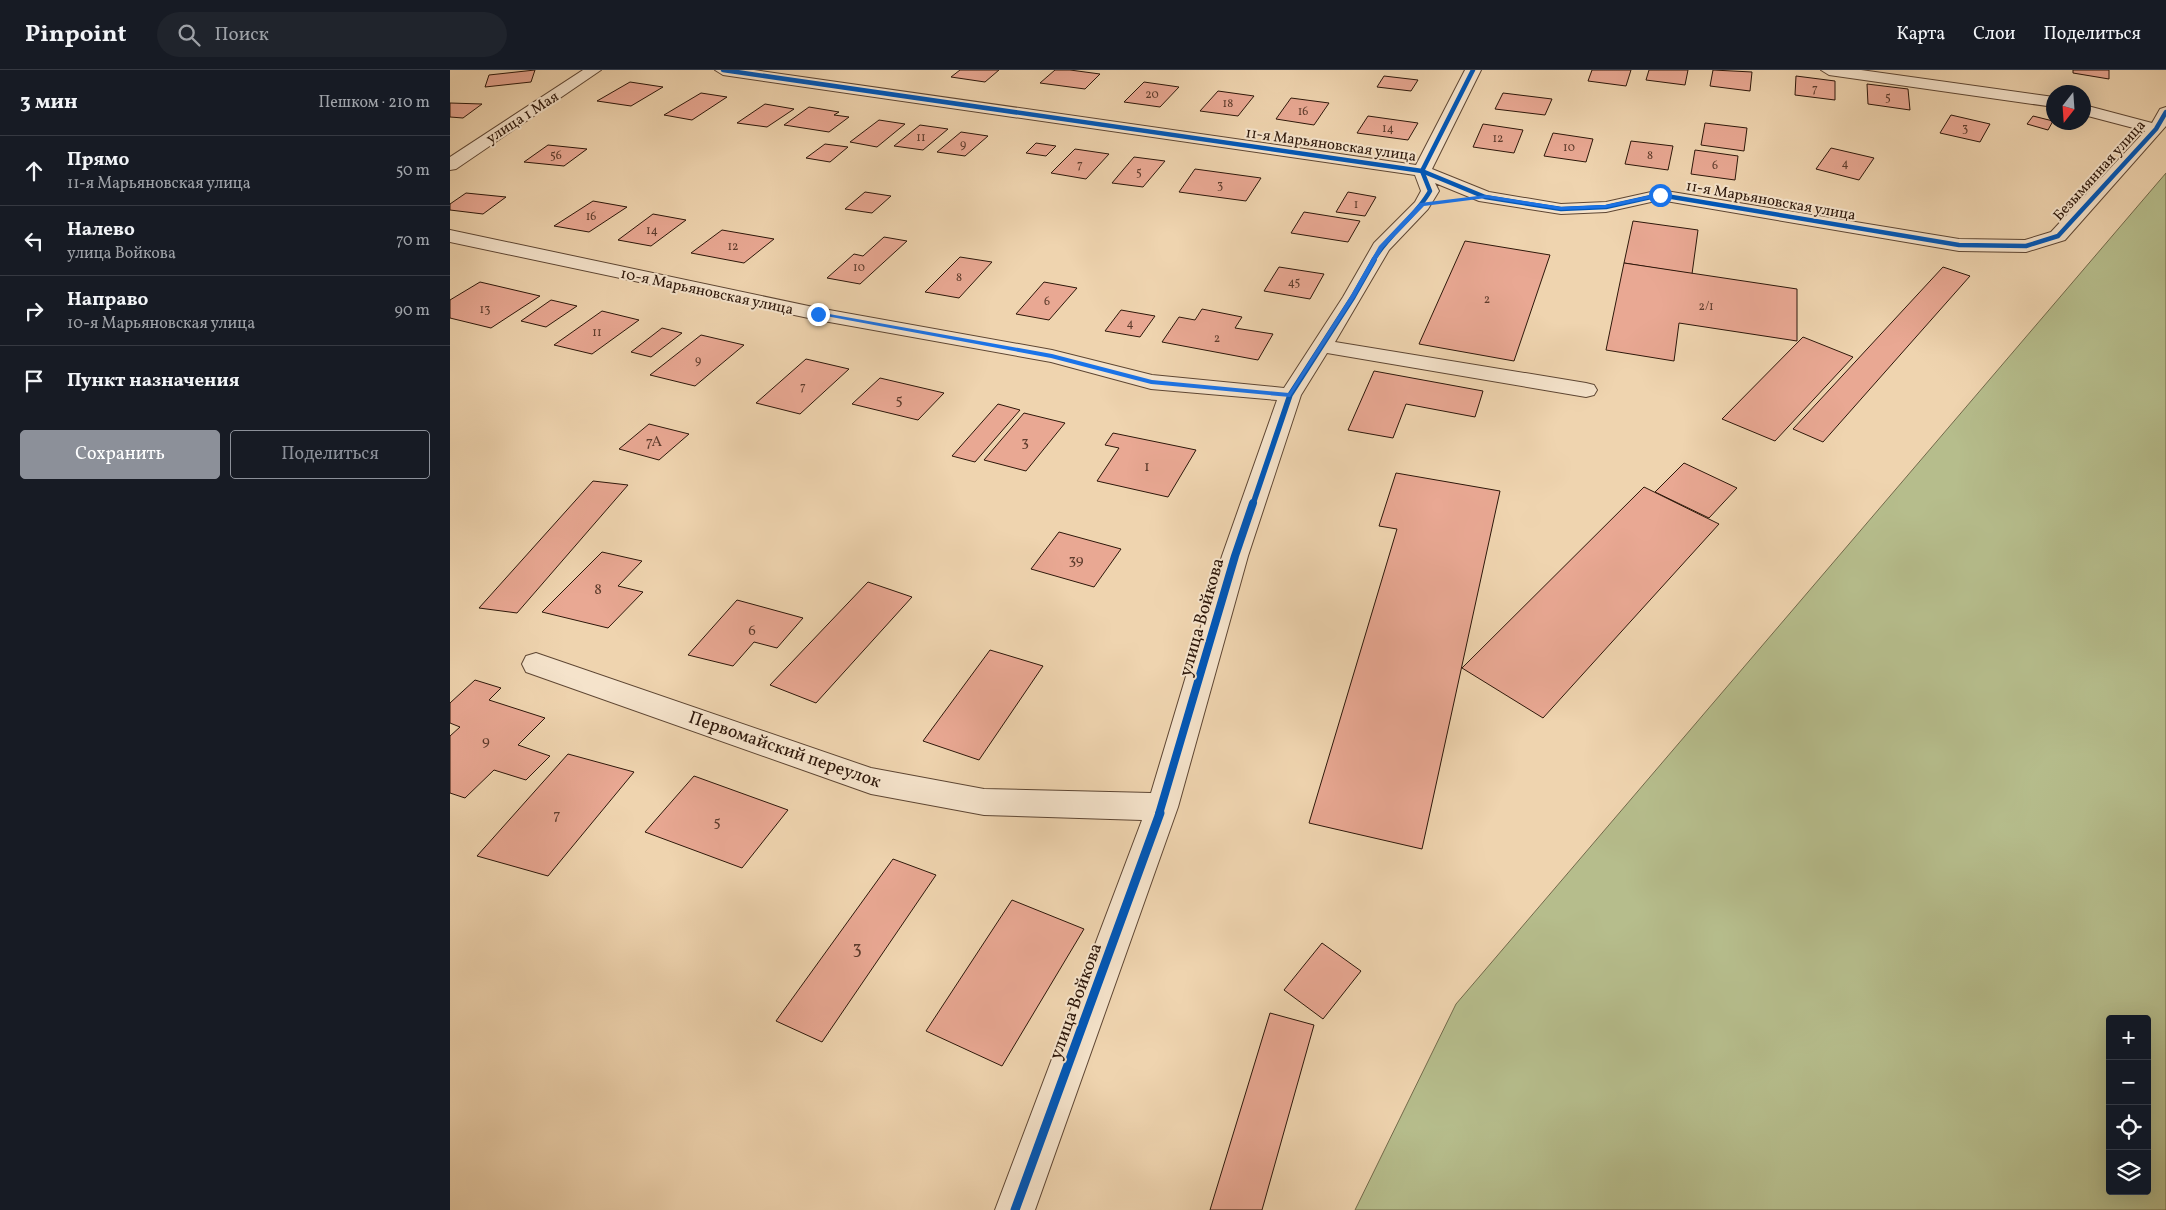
<!DOCTYPE html>
<html lang="ru">
<meta charset="utf-8">
<style>
:root{--surface:#171b24;--page:#20242c;--text:#f1f3f6;--muted:#9ea1a6;--line:#363941;--accent:#8c9099}
body{margin:0;font-family:Vollkorn,serif;background:var(--page);color:var(--text)}
.controls{position:absolute;right:15px;bottom:15px;display:grid;overflow:hidden;border-radius:5px;box-shadow:0 5px 20px #0002}
.controls button{width:45px;height:45px;display:grid;place-items:center;padding:0;border:0;border-bottom:1px solid var(--line);background:var(--surface);color:var(--text);font:25px sans-serif}
.compass{position:absolute;left:1596px;top:15px;width:45px;height:45px;border-radius:50%;background:var(--surface);box-shadow:0 5px 20px #0002;rotate:197deg}
.stop{position:absolute;width:15px;height:15px;margin:-11px;border:4px solid #1a73e8;border-radius:50%;background:#fff}
.stop.end{background:#1a73e8;border-color:#fff;box-shadow:0 1px 5px #0008}
.list{margin:0;padding:0;list-style:none}
h2{display:flex;justify-content:space-between;align-items:center;height:65px;margin:0;padding:0 20px;font-size:21px}
h2 small{font-size:16px;font-weight:400;color:var(--muted)}
.list li{display:grid;grid-template-columns:32px 1fr auto;gap:15px;align-items:center;box-sizing:border-box;height:70px;padding:0 20px;border-top:1px solid var(--line)}
.list b{display:block;font-size:19px;white-space:nowrap}
.list p{margin:0;font-size:16px;white-space:nowrap;color:var(--muted)}
.list em{font-size:16px;font-style:normal;color:var(--muted)}
.actions{display:flex;gap:10px;padding:15px 20px}
.actions a{flex:1;padding:11px 0;border:1px solid var(--accent);border-radius:5px;text-align:center;font-size:18px;color:var(--accent)}
.actions .main{background:var(--accent);color:#fff}
.icon{flex:none;width:28px;height:28px;fill:none;stroke:currentColor;stroke-width:2;stroke-linecap:round;stroke-linejoin:round}
.map{position:relative;flex:none;width:1716px;height:1140px;overflow:hidden}
header{display:flex;align-items:center;gap:30px;box-sizing:border-box;height:70px;padding:0 25px;background:var(--surface);border-bottom:1px solid var(--line)}
header strong{font-size:24px}
nav{display:flex;gap:28px;margin-inline-start:auto;font-size:18px}
.search{width:350px;height:45px;background:var(--page);display:flex;align-items:center;gap:12px;box-sizing:border-box;padding:0 18px;border-radius:28px;color:var(--muted);font-size:19px}
main{display:flex}
aside{flex:1;background:var(--surface)}
.map>svg:first-child{display:block}
</style>
<header>
<strong>Pinpoint</strong>
<div class="search"><svg class="icon" aria-label="search" viewBox="0 0 24 24"><circle cx="10" cy="10" r="6"/><path d="M15 15l6 6"/></svg>Поиск</div>
<nav><a>Карта</a><a>Слои</a><a>Поделиться</a></nav>
</header>
<main>
<aside>
<h2>3 мин<small>Пешком · 210 m</small></h2>
<ul class="list">
<li><svg class="icon" aria-label="ahead" viewBox="0 0 24 24"><path d="M12 20V5M6 11l6-6 6 6"/></svg><div><b>Прямо</b><p>11-я Марьяновская улица</p></div><em>50 m</em></li>
<li><svg class="icon" aria-label="left" viewBox="0 0 24 24"><path d="M17 20v-9H6M10 6l-5 5 5 5"/></svg><div><b>Налево</b><p>улица Войкова</p></div><em>70 m</em></li>
<li><svg class="icon" aria-label="right" viewBox="0 0 24 24"><path d="M7 20v-9h11M14 6l5 5-5 5"/></svg><div><b>Направо</b><p>10-я Марьяновская улица</p></div><em>90 m</em></li>
<li><svg class="icon" aria-label="arrive" viewBox="0 0 24 24"><path d="M6 21V4h12l-3 4 3 4H6"/></svg><div><b>Пункт назначения</b></div></li>
</ul>
<div class="actions"><a class="main">Сохранить</a><a>Поделиться</a></div>
</aside>
<div class="map">
<svg width="1716" height="1140" viewBox="0 0 1716 1140">
<rect width="100%" height="100%" fill="#efd4af"/>
<filter id="stains"><feTurbulence type="fractalNoise" baseFrequency=".004" numOctaves="4"/><feColorMatrix values="0 0 0 0 .2 0 0 0 0 .09 0 0 0 0 .02 0 0 0 .5 -.17"/></filter>
<radialGradient id="worn" r=".72"><stop offset=".6" stop-color="#630" stop-opacity="0"/><stop offset="1" stop-color="#630" stop-opacity=".3"/></radialGradient>
<!-- green -->
<path fill="#b6bd8c" stroke="#726a4b" fill-rule="evenodd" d="M1716 103V1140H905L1006 934ZM1660 949H1697V1121H1660Z"/>
<!-- building -->
<g fill="#e9a893" stroke="#2d170a">
<path d="M85 0 81 12 35 17 39 5Z"/>
<path d="M510 0H549L535 12 501 7Z"/>
<path d="M605 0H620L650 4 635 19 590 13Z"/>
<path d="M1142 0H1181L1176 16 1138 11Z"/>
<path d="M1199 0H1238L1235 15 1196 10Z"/>
<path d="M1263 0 1302 2 1300 21 1260 16Z"/>
<path d="M1623 0H1659V9L1623 3Z"/>
<path d="M934 6 968 10 961 21 927 17Z"/>
<path d="M1346 6 1385 11V30L1345 25Z"/>
<path d="M180 12 213 17 181 36 147 31Z"/>
<path d="M694 12 729 17 710 37 674 32Z"/>
<path d="M1417 14 1458 19 1460 40 1418 34Z"/>
<path d="M768 21 804 26 788 46 750 41Z"/>
<path d="M251 23 277 27 242 50 214 45Z"/>
<path d="M1053 23 1102 29 1095 45 1045 39Z"/>
<path d="M841 28 879 33 864 55 826 49Z"/>
<path d="M0 33 32 34 13 48 0 47Z"/>
<path d="M315 34 344 39 317 57 287 53Z"/>
<path d="M359 37 389 42 384 45 399 47 379 62 334 55Z"/>
<path d="M1501 45 1540 54 1530 72 1490 63Z"/>
<path d="M918 46 968 53 958 70 907 63Z"/>
<path d="M1583 46 1603 51 1598 60 1577 54Z"/>
<path d="M429 50 455 54 427 77 400 72Z"/>
<path d="M1255 53 1297 58 1294 81 1251 75Z"/>
<path d="M1033 54 1073 60 1064 83 1023 77Z"/>
<path d="M470 55 498 59 473 80 444 76Z"/>
<path d="M511 62 538 66 515 86 487 82Z"/>
<path d="M1103 63 1143 69 1136 92 1094 86Z"/>
<path d="M1181 71 1223 76 1218 100 1175 94Z"/>
<path d="M586 73 606 76 596 86 576 83Z"/>
<path d="M375 74 398 77 380 92 356 88Z"/>
<path d="M98 75 137 79 114 96 74 92Z"/>
<path d="M1381 78 1424 88 1409 110 1366 99Z"/>
<path d="M625 79 659 84 636 109 601 103Z"/>
<path d="M1245 80 1288 86 1285 110 1241 104Z"/>
<path d="M684 87 715 91 693 117 662 113Z"/>
<path d="M745 99 811 108 796 131 729 122Z"/>
<path d="M415 122 441 126 422 143 395 139Z"/>
<path d="M898 122 926 127 915 146 886 142Z"/>
<path d="M16 123 56 127 33 144 0 140V134Z"/>
<path d="M143 131 177 137 139 162 104 156Z"/>
<path d="M854 142 910 151 898 172 841 163Z"/>
<path d="M203 144 236 150 201 176 168 170Z"/>
<path d="M1183 151 1248 160 1242 204 1174 193Z"/>
<path d="M272 160 324 169 294 193 241 183Z"/>
<path d="M434 167 457 171 410 214 377 208 404 184 413 186Z"/>
<path d="M1015 171 1100 185 1064 291 969 274Z"/>
<path d="M510 187 542 192 509 228 475 222Z"/>
<path d="M1174 193 1347 219V271L1229 253 1224 291 1156 280Z"/>
<path d="M829 197 874 204 860 229 814 221Z"/>
<path d="M1493 197 1520 206 1373 372 1343 359Z"/>
<path d="M30 212 90 226 41 258 0 248V230Z"/>
<path d="M594 212 627 218 599 250 566 244Z"/>
<path d="M101 230 127 236 96 257 71 251Z"/>
<path d="M752 239 792 247 785 258 823 264 808 290 712 272 729 247 745 250Z"/>
<path d="M671 240 705 246 690 267 655 261Z"/>
<path d="M152 241 189 250 142 284 104 275Z"/>
<path d="M212 258 232 263 201 287 181 282Z"/>
<path d="M251 265 294 275 245 316 200 305Z"/>
<path d="M1353 267 1403 287 1325 371 1272 349Z"/>
<path d="M356 289 399 299 350 344 306 333Z"/>
<path d="M924 301 1033 321 1025 347 956 334 943 368 898 360Z"/>
<path d="M430 308 494 323 468 350 402 334Z"/>
<path d="M548 334 570 340 525 392 502 386Z"/>
<path d="M574 343 615 353 576 401 534 390Z"/>
<path d="M199 354 239 364 209 390 169 379Z"/>
<path d="M663 363 746 380 718 427 647 411 669 378 655 375Z"/>
<path d="M1234 393 1287 418 1259 448 1205 422Z"/>
<path d="M946 403 1050 421 972 779 859 753 947 459 929 456Z"/>
<path d="M143 411 178 415 67 543 29 538Z"/>
<path d="M1194 417 1269 454 1093 648 1012 598Z"/>
<path d="M609 462 671 479 644 517 581 499Z"/>
<path d="M152 482 192 491 168 516 193 522 158 558 92 542Z"/>
<path d="M418 512 462 527 366 633 320 615Z"/>
<path d="M287 530 353 548 327 578 304 572 283 596 238 585Z"/>
<path d="M540 580 593 596 529 690 473 671Z"/>
<path d="M25 610 51 618 39 630 95 648 68 675 100 686 76 710 44 700 15 728 0 723V666L10 657 0 653V633Z"/>
<path d="M118 684 184 702 98 806 27 786Z"/>
<path d="M244 706 338 740 292 798 195 762Z"/>
<path d="M443 789 486 805 372 972 326 951Z"/>
<path d="M562 830 634 859 552 996 476 961Z"/>
<path d="M872 873 911 901 873 949 834 920Z"/>
<path d="M820 943 864 955 812 1140H760Z"/>
</g>
<g fill="none" stroke-linecap="round" stroke-linejoin="round">
<defs>
<g id="minor">
<path d="M133 0H151L6 99 0 100V87Z"/>
<path d="M265 0H304L966 95 1015 0H1031L982 99 1039 122 1111 134 1156 132 1210 120 1509 169 1575 170 1601 162 1695 61 1634 45V35L1702 53 1710 39 1716 37V56L1615 170 1576 182 1509 181 1210 130 1156 142 1111 144 1029 131 985 113 989 121 978 139 939 180 885 272 1136 313 1144 315 1147 320 1144 325 1136 327 877 283 851 325 798 486 728 737 585 1140H545L692 750 534 745 421 724 76 602 72 594 76 586 86 583 421 698 534 719 701 723 772 486 827 330 701 319 601 292 368 250 0 172V160L368 238 602 280 702 305 834 318 893 227 924 173 965 132 971 121 965 105 273 5Z"/>
<path d="M1371 0H1411L1604 27V37L1379 5Z"/>
</g>
</defs>
<!-- minor casing -->
<use href="#minor" stroke="#5e4633" stroke-width="2"/>
<!-- minor -->
<use href="#minor" fill="#f5e3cb" fill-rule="evenodd"/>
<defs>
<g id="cycleway-far3">
<path d="M273 0 972 101 1035 127 1111 139 1156 137 1210 125 1509 175 1576 176 1608 166 1706 59 1716 42"/>
<path d="M923 191C938 164 965 148 980 121L972 101 1023 0"/>
</g>
<path id="cycleway-far2" d="M803 434 840 325 903 227 924 190"/>
<path id="cycleway-far1" d="M709 744 785 486 803 433"/>
<path id="cycleway" d="M565 1140 710 743"/>
</defs>
<!-- cycleway-far3 casing -->
<use href="#cycleway-far3" stroke="#f5e3cb" stroke-width="6"/>
<!-- cycleway-far2 casing -->
<use href="#cycleway-far2" stroke="#f5e3cb" stroke-width="8"/>
<!-- cycleway-far1 casing -->
<use href="#cycleway-far1" stroke="#f5e3cb" stroke-width="11"/>
<!-- cycleway casing -->
<use href="#cycleway" stroke="#f5e3cb" stroke-width="12"/>
<!-- cycleway-far3 -->
<use href="#cycleway-far3" stroke="#0057b8" stroke-width="4.5"/>
<!-- cycleway-far2 -->
<use href="#cycleway-far2" stroke="#0057b8" stroke-width="5.5"/>
<!-- cycleway-far1 -->
<use href="#cycleway-far1" stroke="#0057b8" stroke-width="8"/>
<!-- cycleway -->
<use href="#cycleway" stroke="#0057b8" stroke-width="9"/>
</g>
<!-- route -->
<path fill="#1a73e8" d="M1210 123 1212 126 1156 138 1111 140 1036 128 974 136 933 178 905 227 840 327 701 314 601 288 365 244 368 242 602 284 702 310 839 323 900 227 929 176 970 133 1036 125 1111 137 1156 135Z"/>
<g text-anchor="middle" stroke-width="4" stroke-linejoin="round" paint-order="stroke">
<!-- far-number labels -->
<g font-size="12" fill="#5c3b2c">
<text x="1365" y="22">7</text>
<text x="702" y="28">20</text>
<text x="1438" y="31">5</text>
<text x="778" y="37">18</text>
<text x="853" y="45">16</text>
<text x="938" y="62">14</text>
<text x="1515" y="62">3</text>
<text x="471" y="71">11</text>
<text x="1048" y="72">12</text>
<text x="513" y="78">9</text>
<text x="1119" y="81">10</text>
<text x="106" y="89">56</text>
<text x="1200" y="89">8</text>
<text x="1395" y="97">4</text>
<text x="630" y="98">7</text>
<text x="1265" y="99">6</text>
<text x="689" y="106">5</text>
<text x="770" y="119">3</text>
<text x="906" y="138">1</text>
<text x="141" y="150">16</text>
<text x="202" y="164">14</text>
<text x="283" y="180">12</text>
<text x="409" y="201">10</text>
<text x="509" y="211">8</text>
<text x="844" y="216">45</text>
<text x="1037" y="233">2</text>
<text x="597" y="235">6</text>
<text x="1256" y="240">2/1</text>
<text x="35" y="243">13</text>
<text x="680" y="257">4</text>
<text x="147" y="266">11</text>
<text x="767" y="272">2</text>
<text x="248" y="294">9</text>
<text x="353" y="320">7</text>
</g>
<!-- far-street labels -->
<g font-size="15" fill="#2d170a" stroke="#f5e3cb">
<text transform="translate(72 47) rotate(-33)" y="5">улица 1 Мая</text>
<text transform="translate(881 74) rotate(8)" y="5">11-я Марьяновская улица</text>
<text transform="translate(1649 100) rotate(-48)" y="5">Безымянная улица</text>
<text transform="translate(1321 130) rotate(10)" y="5">11-я Марьяновская улица</text>
<text transform="translate(257 221) rotate(12)" y="5">10-я Марьяновская улица</text>
</g>
<!-- number labels -->
<g font-size="15" fill="#5c3b2c">
<text x="449" y="334">5</text>
<text x="204" y="376">7А</text>
<text x="575" y="376">3</text>
<text x="697" y="401">1</text>
<text x="626" y="494">39</text>
<text x="148" y="524">8</text>
<text x="302" y="565">6</text>
<text x="36" y="675">9</text>
<text x="107" y="749">7</text>
<text x="267" y="756">5</text>
</g>
<!-- street labels -->
<g font-size="18" fill="#2d170a" stroke="#f5e3cb">
<text transform="translate(751 547) rotate(-74)" y="6">улица Войкова</text>
<text transform="translate(335 679) rotate(19)" y="6">Первомайский переулок</text>
<text transform="translate(625 931) rotate(-70)" y="6">улица Войкова</text>
</g>
<!-- near-number labels -->
<g font-size="18" fill="#5c3b2c">
<text x="407" y="884">3</text>
</g>
</g>
<rect width="100%" height="100%" filter="url(#stains)"/>
<rect width="100%" height="100%" fill="url(#worn)"/>
</svg>
<div class="controls">
<button>+</button>
<button>−</button>
<button><svg class="icon" aria-label="locate" viewBox="0 0 24 24"><circle cx="12" cy="12" r="6"/><path d="M12 2v4M12 18v4M2 12h4M18 12h4"/></svg></button>
<button><svg class="icon" aria-label="layers" viewBox="0 0 24 24"><path d="M12 4l9 5-9 5-9-5zM3 14l9 5 9-5"/></svg></button>
</div>
<svg class="compass" viewBox="-18 -18 36 36"><path d="M0-13l5 13h-10z" fill="#e53935"/><path d="M0 13l5-13h-10z" fill="#9ea1a6"/></svg>
<div class="stop" style="left:1210px;top:125px"></div>
<div class="stop end" style="left:368px;top:244px"></div>
</div>
</main>
